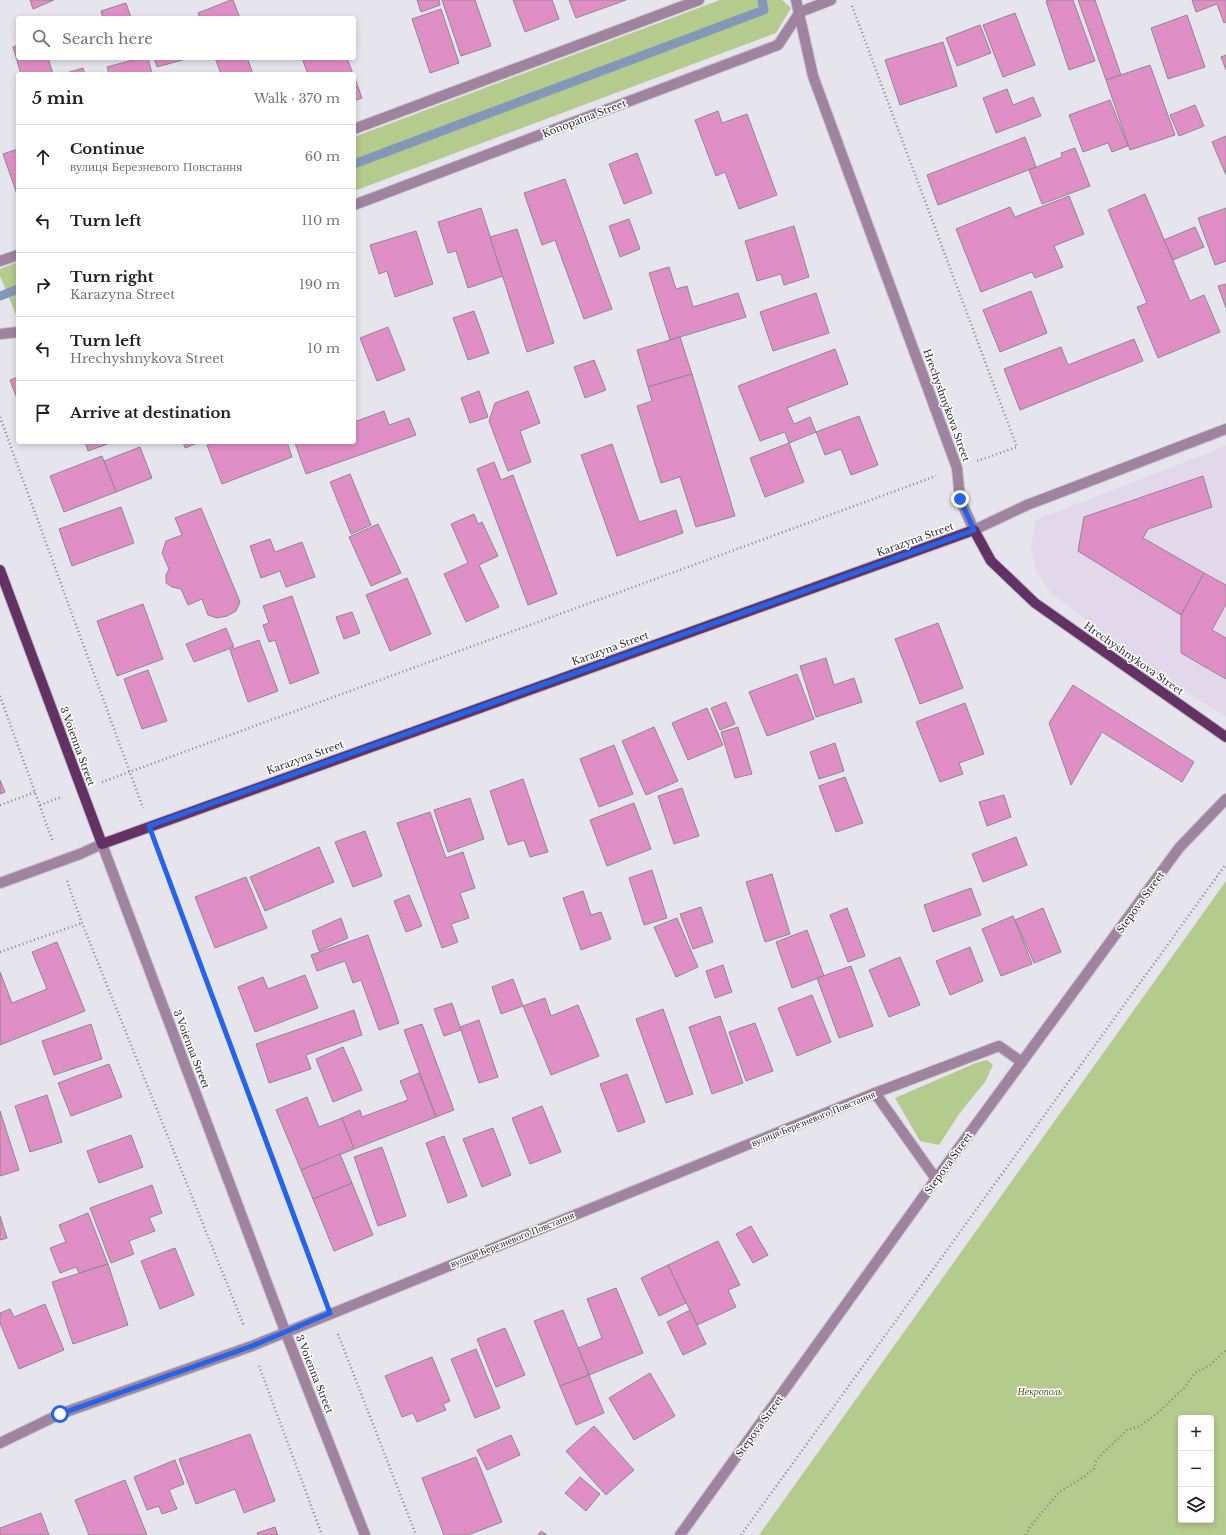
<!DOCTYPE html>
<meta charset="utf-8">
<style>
:root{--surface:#fff;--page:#f6f6f6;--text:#202124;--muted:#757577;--line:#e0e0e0}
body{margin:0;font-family:"Libre Baskerville",serif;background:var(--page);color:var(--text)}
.controls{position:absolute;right:12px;bottom:12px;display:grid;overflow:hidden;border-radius:4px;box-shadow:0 2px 6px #0003}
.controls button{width:36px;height:36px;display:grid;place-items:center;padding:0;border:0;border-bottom:1px solid var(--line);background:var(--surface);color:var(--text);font:20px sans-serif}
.stop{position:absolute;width:12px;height:12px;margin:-9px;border:3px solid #2563eb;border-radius:50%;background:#fff}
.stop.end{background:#2563eb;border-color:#fff;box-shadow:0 1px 4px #0008}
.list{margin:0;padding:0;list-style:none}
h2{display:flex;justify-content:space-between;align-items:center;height:52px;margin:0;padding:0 16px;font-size:17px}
h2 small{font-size:13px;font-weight:400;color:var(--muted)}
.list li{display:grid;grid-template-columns:26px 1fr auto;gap:12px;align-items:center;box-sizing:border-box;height:64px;padding:0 16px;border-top:1px solid var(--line)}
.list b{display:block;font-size:15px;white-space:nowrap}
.list p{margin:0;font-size:13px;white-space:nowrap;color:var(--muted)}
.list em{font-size:13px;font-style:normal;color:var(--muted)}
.icon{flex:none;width:22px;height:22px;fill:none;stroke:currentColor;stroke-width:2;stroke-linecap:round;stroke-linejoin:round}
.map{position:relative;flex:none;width:1226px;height:1535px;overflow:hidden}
.search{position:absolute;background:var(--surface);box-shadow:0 2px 6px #0003;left:16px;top:16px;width:340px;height:44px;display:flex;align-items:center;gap:10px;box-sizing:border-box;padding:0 14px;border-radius:4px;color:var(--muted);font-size:15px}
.panel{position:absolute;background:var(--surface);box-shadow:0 2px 6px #0003;left:16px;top:72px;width:340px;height:372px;border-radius:4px}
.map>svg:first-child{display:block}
</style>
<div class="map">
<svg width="1226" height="1535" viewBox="0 0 1226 1535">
<rect width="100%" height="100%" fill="#e6e4ed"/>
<!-- commercial -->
<path fill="#e2d7eb" d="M1226 446V717L1168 681 1052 594 1036 571 1031 549 1036 520Z"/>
<!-- green -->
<g fill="#b5ca8d" fill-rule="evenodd">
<path d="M720 0H782L791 8 776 33 354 191V137Z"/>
<path d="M18 262V316L17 317 0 276V269Z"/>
<path d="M1226 881V1535H759ZM1181 1418H1211V1520H1181Z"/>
<path d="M987 1060 993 1065 985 1082 959 1114 939 1145 920 1141 895 1098 976 1063Z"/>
</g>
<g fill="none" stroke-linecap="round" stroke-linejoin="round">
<!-- stream -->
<g stroke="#8398b8" stroke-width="9">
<path d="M354 164 764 10 762 0"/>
<path d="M0 296 18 289"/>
</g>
</g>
<!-- building -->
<g fill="#e08fc6" stroke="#8f888c">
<path d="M30 0H54L33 9Z"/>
<path d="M231 0H233L240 18H200L198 13Z"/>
<path d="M417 0H439L440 5 421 12Z"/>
<path d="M442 0H475L491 46 461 56Z"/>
<path d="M513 0H552L559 19 525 32Z"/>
<path d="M569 0H626L576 18Z"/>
<path d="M1049 0H1073L1095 61 1069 70 1046 1Z"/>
<path d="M1078 0H1095L1121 75 1106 80Z"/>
<path d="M1192 0H1226V22L1224 23 1217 4 1196 12Z"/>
<path d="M126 3 131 18H103L101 11Z"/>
<path d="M441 9 459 63 430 73 412 19Z"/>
<path d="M1015 13 1035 65 1003 77 983 25Z"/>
<path d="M1187 15 1205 67 1168 79 1151 28Z"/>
<path d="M980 25 991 53 957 66 946 38Z"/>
<path d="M943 42 957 86 900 105 885 60Z"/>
<path d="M18 45V58H48L53 74H21L13 47Z"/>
<path d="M1226 55V70L1221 57Z"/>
<path d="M140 58H148L152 74H109L107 67Z"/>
<path d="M154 58H185L186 59 157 67Z"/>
<path d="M215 58H252L248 60 253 74H221Z"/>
<path d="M302 58H347L353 74H308Z"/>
<path d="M1150 65 1175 135 1130 150 1106 80Z"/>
<path d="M83 68 85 74H63Z"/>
<path d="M354 76 362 98 354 101Z"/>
<path d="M1007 89 1013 105 1033 97 1041 116 996 133 983 98Z"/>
<path d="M1110 100 1128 146 1112 152 1108 143 1083 152 1069 115Z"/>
<path d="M1195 105 1204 126 1179 136 1170 115Z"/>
<path d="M718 111 722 123 747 114 777 195 739 209 725 172 716 176 695 120Z"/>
<path d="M1226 136V175L1212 142Z"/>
<path d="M1025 137 1036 167 938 205 927 175Z"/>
<path d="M1075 148 1090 186 1042 204 1029 170 1062 157 1061 153Z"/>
<path d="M18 149V197L3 154Z"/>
<path d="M637 153 652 193 624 204 609 164Z"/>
<path d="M565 179 612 309 584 319 555 240 542 245 524 193Z"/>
<path d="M1145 194 1190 301 1204 295 1220 332 1158 358 1137 307 1147 303 1108 210Z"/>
<path d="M1069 196 1084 234 1054 246 1063 267 1035 278 1032 272 981 292 956 229 1010 207 1015 217Z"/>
<path d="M481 208 503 276 468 288 456 251 448 253 438 222Z"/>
<path d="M1226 208V261L1215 265 1198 218Z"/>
<path d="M629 219 640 249 620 257 609 226Z"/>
<path d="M794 226 809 277 784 285 781 274 757 281 745 241Z"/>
<path d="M1195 227 1204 247 1173 260 1164 240Z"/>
<path d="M517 229 554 343 527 352 490 237Z"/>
<path d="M416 231 433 284 395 297 387 271 379 274 370 245Z"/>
<path d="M669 267 676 289 687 286 693 307 738 293 746 317 670 340 649 273Z"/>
<path d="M1226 284V308L1218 286Z"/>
<path d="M1031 291 1047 333 1000 352 983 310Z"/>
<path d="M816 293 829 333 773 351 760 312Z"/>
<path d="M474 311 489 353 468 360 453 318Z"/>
<path d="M388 327 405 370 377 381 360 338Z"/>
<path d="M680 337 692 374 648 387 637 350Z"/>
<path d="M1134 339 1143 361 1020 410 1004 369 1061 347 1068 365Z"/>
<path d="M835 349 848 384 787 408 794 424 810 417 816 432 789 443 785 432 760 441 738 386Z"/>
<path d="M594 360 606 390 585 398 574 367Z"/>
<path d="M692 374 735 516 696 527 680 477 661 483 637 406 652 401 648 387Z"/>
<path d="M18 377V401L10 380Z"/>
<path d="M479 391 488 417 470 423 461 398Z"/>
<path d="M528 391 540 423 520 431 531 462 508 471 489 421 495 403Z"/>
<path d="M384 411 389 425 409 418 416 435 306 474 295 443 354 442V422Z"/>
<path d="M859 416 878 465 851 475 841 449 825 455 816 432Z"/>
<path d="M85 442H113L88 451Z"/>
<path d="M183 442H200L185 448Z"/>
<path d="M215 442H287L292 457 222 484 207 445Z"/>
<path d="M789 443 804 482 765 497 750 458Z"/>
<path d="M612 444 639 522 676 510 683 533 617 556 581 455Z"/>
<path d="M140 447 152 478 116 492 104 461Z"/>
<path d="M102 456 116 492 64 512 50 476Z"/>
<path d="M494 462 501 480 513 475 557 594 528 605 477 469Z"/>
<path d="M350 474 371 525 351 534 330 482Z"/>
<path d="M1203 476 1212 507 1148 529 1143 538 1204 573 1181 615 1078 551 1084 517Z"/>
<path d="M121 507 134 543 72 566 59 529Z"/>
<path d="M201 508 240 602 236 611 227 616 217 618 208 615 202 599 188 605 181 589 172 587 166 583V575L169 569 162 553 166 541 182 535 175 518Z"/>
<path d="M474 514 478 524 482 522 498 556 479 565 499 607 466 622 444 574 468 563 451 524Z"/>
<path d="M378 524 401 573 371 586 349 537Z"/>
<path d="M270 539 275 552 302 542 315 577 286 587 280 571 261 578 250 546Z"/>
<path d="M1204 573 1226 585V604L1212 630 1226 638V679L1181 653V615Z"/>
<path d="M407 578 431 634 390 651 366 595Z"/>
<path d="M292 596 319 673 290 684 275 640 269 642 263 625 269 623 263 606Z"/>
<path d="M143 604 163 659 117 676 97 621Z"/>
<path d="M352 612 360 633 344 639 336 617Z"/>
<path d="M938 623 963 688 920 704 895 639Z"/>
<path d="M226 628 234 647 194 662 186 644Z"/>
<path d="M259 640 278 691 248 702 230 650Z"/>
<path d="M826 658 834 685 854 678 862 702 816 717 800 666Z"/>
<path d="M148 670 167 721 142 729 124 679Z"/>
<path d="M797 674 814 719 767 736 749 692Z"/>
<path d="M1073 685 1194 762 1182 782 1102 732 1071 785 1049 723Z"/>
<path d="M726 702 735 724 720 730 711 708Z"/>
<path d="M965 703 984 754 959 763 963 774 940 782 916 722Z"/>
<path d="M707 708 723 745 688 760 672 723Z"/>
<path d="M654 727 678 781 646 795 622 741Z"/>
<path d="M738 727 752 774 735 778 721 732Z"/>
<path d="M835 743 844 771 819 779 810 752Z"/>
<path d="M614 745 633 794 599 807 580 759Z"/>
<path d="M845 777 863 823 836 832 819 786Z"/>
<path d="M523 779 548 852 530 857 524 840 508 845 490 791Z"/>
<path d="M0 780 5 792 0 794Z"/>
<path d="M682 788 699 836 674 844 658 796Z"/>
<path d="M1004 795 1011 817 987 826 979 802Z"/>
<path d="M470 798 484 839 448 852 434 810Z"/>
<path d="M634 803 651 849 607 866 590 820Z"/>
<path d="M430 812 446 858 463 852 475 888 460 893 469 918 451 924 458 942 442 948 397 823Z"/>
<path d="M365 831 382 876 353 887 335 842Z"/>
<path d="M1016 837 1027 865 983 882 972 854Z"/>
<path d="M319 847 334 882 265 911 250 877Z"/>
<path d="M652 870 667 918 644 925 629 878Z"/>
<path d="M772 874 790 934 765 942 746 882Z"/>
<path d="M246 877 267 928 215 948 195 897Z"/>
<path d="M971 888 981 915 933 932 924 905Z"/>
<path d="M583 891 591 915 601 912 611 939 581 950 563 898Z"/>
<path d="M409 895 422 926 406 932 394 901Z"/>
<path d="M701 907 713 942 693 949 680 914Z"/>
<path d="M847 908 865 956 848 962 830 915Z"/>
<path d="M1043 908 1061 952 1034 963 1015 920Z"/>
<path d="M1013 916 1032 964 1001 976 982 929Z"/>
<path d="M341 918 348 938 319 951 312 931Z"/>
<path d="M677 918 698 967 676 977 654 927Z"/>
<path d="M807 930 824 976 792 988 776 942Z"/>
<path d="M368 935 399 1023 379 1030 361 980 353 983 345 961 317 971 311 955Z"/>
<path d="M57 942 85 1011 0 1045V972L12 1003 47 989 32 952Z"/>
<path d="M970 947 983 981 950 995 936 961Z"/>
<path d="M900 957 920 1005 889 1017 869 970Z"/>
<path d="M723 965 732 992 715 998 706 971Z"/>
<path d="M851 966 873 1026 839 1038 817 978Z"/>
<path d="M305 975 318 1008 255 1032 238 987 263 977 268 989Z"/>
<path d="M513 979 523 1006 501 1014 492 987Z"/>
<path d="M812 995 831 1042 797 1056 778 1008Z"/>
<path d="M545 998 551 1016 578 1005 599 1056 551 1075 523 1006Z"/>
<path d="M452 1003 461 1030 444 1036 434 1009Z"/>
<path d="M663 1009 693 1094 666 1103 636 1019Z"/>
<path d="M354 1010 362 1035 306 1055 311 1069 269 1083 256 1044Z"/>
<path d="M720 1016 743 1083 712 1094 689 1027Z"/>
<path d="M479 1020 498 1077 479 1083 460 1027Z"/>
<path d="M755 1023 773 1071 746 1081 729 1032Z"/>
<path d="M91 1024 102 1059 54 1075 42 1041Z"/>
<path d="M422 1024 454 1110 436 1117 404 1030Z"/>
<path d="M343 1047 362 1090 333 1102 316 1059Z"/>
<path d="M109 1064 122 1097 71 1116 58 1083Z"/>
<path d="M419 1073 436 1117 354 1149 342 1118 360 1110 362 1117 408 1100 400 1081Z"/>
<path d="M627 1074 645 1122 618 1132 600 1084Z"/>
<path d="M47 1095 62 1142 30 1152 15 1106Z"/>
<path d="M307 1097 319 1127 342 1118 354 1149 301 1170 276 1110Z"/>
<path d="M542 1106 561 1152 530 1164 512 1118Z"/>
<path d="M0 1111 19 1170 0 1176Z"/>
<path d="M493 1128 511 1175 482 1187 463 1139Z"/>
<path d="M131 1135 143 1167 99 1183 87 1151Z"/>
<path d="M444 1136 467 1196 448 1203 426 1143Z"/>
<path d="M382 1147 406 1216 378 1226 354 1157Z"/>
<path d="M340 1154 352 1183 313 1199 301 1170Z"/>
<path d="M352 1183 373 1235 334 1251 313 1199Z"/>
<path d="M152 1185 162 1213 149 1218 155 1231 129 1241 134 1254 111 1263 90 1208Z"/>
<path d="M88 1213 108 1264 79 1273 76 1267 60 1273 50 1248 66 1242 59 1225Z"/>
<path d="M0 1216 7 1238 0 1240Z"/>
<path d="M751 1226 768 1255 753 1263 736 1234Z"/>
<path d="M718 1241 740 1285 728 1290 736 1307 697 1325 668 1265Z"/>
<path d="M175 1248 194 1295 160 1309 141 1261Z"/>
<path d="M108 1264 128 1325 73 1344 52 1282Z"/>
<path d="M668 1265 686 1303 659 1316 641 1278Z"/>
<path d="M616 1288 643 1353 589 1375 578 1348 602 1338 587 1299Z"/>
<path d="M45 1304 64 1350 19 1369 0 1323V1313L10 1309 14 1317Z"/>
<path d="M563 1310 589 1375 560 1386 534 1321Z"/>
<path d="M690 1310 706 1344 683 1355 667 1322Z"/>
<path d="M505 1328 525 1375 496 1387 477 1339Z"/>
<path d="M476 1349 500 1408 475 1418 451 1359Z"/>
<path d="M432 1357 450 1401 443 1404 446 1410 417 1422 413 1413 402 1417 385 1376Z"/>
<path d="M650 1373 675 1416 634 1440 609 1398Z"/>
<path d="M589 1375 604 1413 576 1425 560 1386Z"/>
<path d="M594 1426 634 1470 606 1495 566 1451Z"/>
<path d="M250 1434 275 1501 244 1513 235 1489 196 1504 179 1459Z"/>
<path d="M511 1435 520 1455 487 1470 477 1450Z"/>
<path d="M476 1457 502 1522 468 1535H444L422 1478Z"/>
<path d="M175 1460 184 1484 169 1490 177 1509 162 1514 159 1506 147 1510 134 1477Z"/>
<path d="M580 1477 600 1494 586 1511 565 1493Z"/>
<path d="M125 1480 147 1535H89L75 1500Z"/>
<path d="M41 1513 49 1535H0V1528Z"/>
<path d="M275 1527 278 1535H258L257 1533Z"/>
<path d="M541 1531 547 1535H538Z"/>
</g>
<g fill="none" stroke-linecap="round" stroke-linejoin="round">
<defs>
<g id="minor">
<path d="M796 0 813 76 957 468 960 499 974 530 1027 505 1226 429"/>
<path d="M354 129 699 0"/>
<path d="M354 205 778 45 800 12 831 0"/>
<path d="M0 261 18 255"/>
<path d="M0 334 18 332"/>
<path d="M0 883 80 854 102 844 285 1331 365 1535"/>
<path d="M875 1093 936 1179"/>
<path d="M0 1443 60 1414 252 1346 875 1093 999 1046 1022 1062"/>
<path d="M680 1535 936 1179 1179 848 1226 799"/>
</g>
<path id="major" d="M0 570 102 844 974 530 991 561 1035 603 1226 737"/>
</defs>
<!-- minor casing -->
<use href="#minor" stroke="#c1c0c7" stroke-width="12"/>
<!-- major casing -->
<use href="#major" stroke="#c1c0c7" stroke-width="12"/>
<!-- path -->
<g stroke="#87858b" stroke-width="2.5" stroke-dasharray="1 3" stroke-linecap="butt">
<path d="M852 6 1017 447 977 461"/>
<path d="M0 417 143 808"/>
<path d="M0 696 53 842"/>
<path d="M102 782 936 476"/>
<path d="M0 805 36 792"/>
<path d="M40 805 61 797"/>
<path d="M157 846 323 1295"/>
<path d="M67 881 82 923 244 1326"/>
<path d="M0 952 82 923"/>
<path d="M338 1334 416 1535"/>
<path d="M259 1366 322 1535"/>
<path d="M741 1535 1226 864"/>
<path d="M1026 1535 1030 1527 1059 1492 1085 1476 1095 1468 1096 1461 1104 1452 1127 1430 1138 1427 1153 1417 1185 1387 1195 1373 1210 1365 1226 1350"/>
</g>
<!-- minor -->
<use href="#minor" stroke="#a0839f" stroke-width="10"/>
<!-- major -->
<use href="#major" stroke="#633164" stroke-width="10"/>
</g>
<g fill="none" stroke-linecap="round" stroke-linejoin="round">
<!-- route -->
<path stroke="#2563eb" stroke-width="5" d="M60 1414 252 1346 330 1313 149 826 974 530 960 499"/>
</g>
<g text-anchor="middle" stroke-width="3" stroke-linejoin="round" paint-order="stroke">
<!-- street labels -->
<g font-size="10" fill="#2f2e31" stroke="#fff">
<text transform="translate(584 118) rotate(-21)" y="4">Konopatna Street</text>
<text transform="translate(947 405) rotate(70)" y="4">Hrechyshnykova Street</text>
<text transform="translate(915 539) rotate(-20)" y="4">Karazyna Street</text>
<text transform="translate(610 648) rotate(-20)" y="4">Karazyna Street</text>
<text transform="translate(1134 658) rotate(35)" y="4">Hrechyshnykova Street</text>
<text transform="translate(78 746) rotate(70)" y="4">3 Voienna Street</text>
<text transform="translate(305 757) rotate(-20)" y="4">Karazyna Street</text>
<text transform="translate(1140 902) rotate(-54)" y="4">Stepova Street</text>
<text transform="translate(192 1049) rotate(69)" y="4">3 Voienna Street</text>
<text transform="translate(813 1118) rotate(-22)" y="4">вулиця Березневого Повстання</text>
<text transform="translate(948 1163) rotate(-54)" y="4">Stepova Street</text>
<text transform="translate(512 1239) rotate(-22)" y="4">вулиця Березневого Повстання</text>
<text transform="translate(315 1374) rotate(68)" y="4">3 Voienna Street</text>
<text transform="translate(759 1426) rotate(-54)" y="4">Stepova Street</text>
</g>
<!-- park labels -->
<g font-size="10" font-style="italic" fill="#485a1d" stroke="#fff">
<text x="1040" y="1395">Некрополь</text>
</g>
</g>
</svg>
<div class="controls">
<button>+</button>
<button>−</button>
<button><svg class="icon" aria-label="layers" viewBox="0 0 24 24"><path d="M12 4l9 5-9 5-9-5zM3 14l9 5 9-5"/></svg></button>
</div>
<div class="stop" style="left:60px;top:1414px"></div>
<div class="stop end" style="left:960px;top:499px"></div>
<div class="search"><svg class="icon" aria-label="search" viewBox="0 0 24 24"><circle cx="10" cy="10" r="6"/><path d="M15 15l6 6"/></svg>Search here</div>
<section class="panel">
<h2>5 min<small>Walk · 370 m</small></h2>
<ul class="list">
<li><svg class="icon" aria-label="ahead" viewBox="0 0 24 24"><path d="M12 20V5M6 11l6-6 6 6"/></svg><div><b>Continue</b><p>вулиця Березневого Повстання</p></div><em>60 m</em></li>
<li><svg class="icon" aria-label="left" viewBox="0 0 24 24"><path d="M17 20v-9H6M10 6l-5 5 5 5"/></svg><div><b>Turn left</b></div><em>110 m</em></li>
<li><svg class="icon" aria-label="right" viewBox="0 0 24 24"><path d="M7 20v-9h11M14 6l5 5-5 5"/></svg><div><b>Turn right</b><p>Karazyna Street</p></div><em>190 m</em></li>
<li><svg class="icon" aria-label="left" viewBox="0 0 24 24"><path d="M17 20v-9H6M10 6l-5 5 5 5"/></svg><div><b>Turn left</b><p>Hrechyshnykova Street</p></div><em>10 m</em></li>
<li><svg class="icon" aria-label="arrive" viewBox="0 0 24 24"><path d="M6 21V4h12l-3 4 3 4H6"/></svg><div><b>Arrive at destination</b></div></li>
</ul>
</section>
</div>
